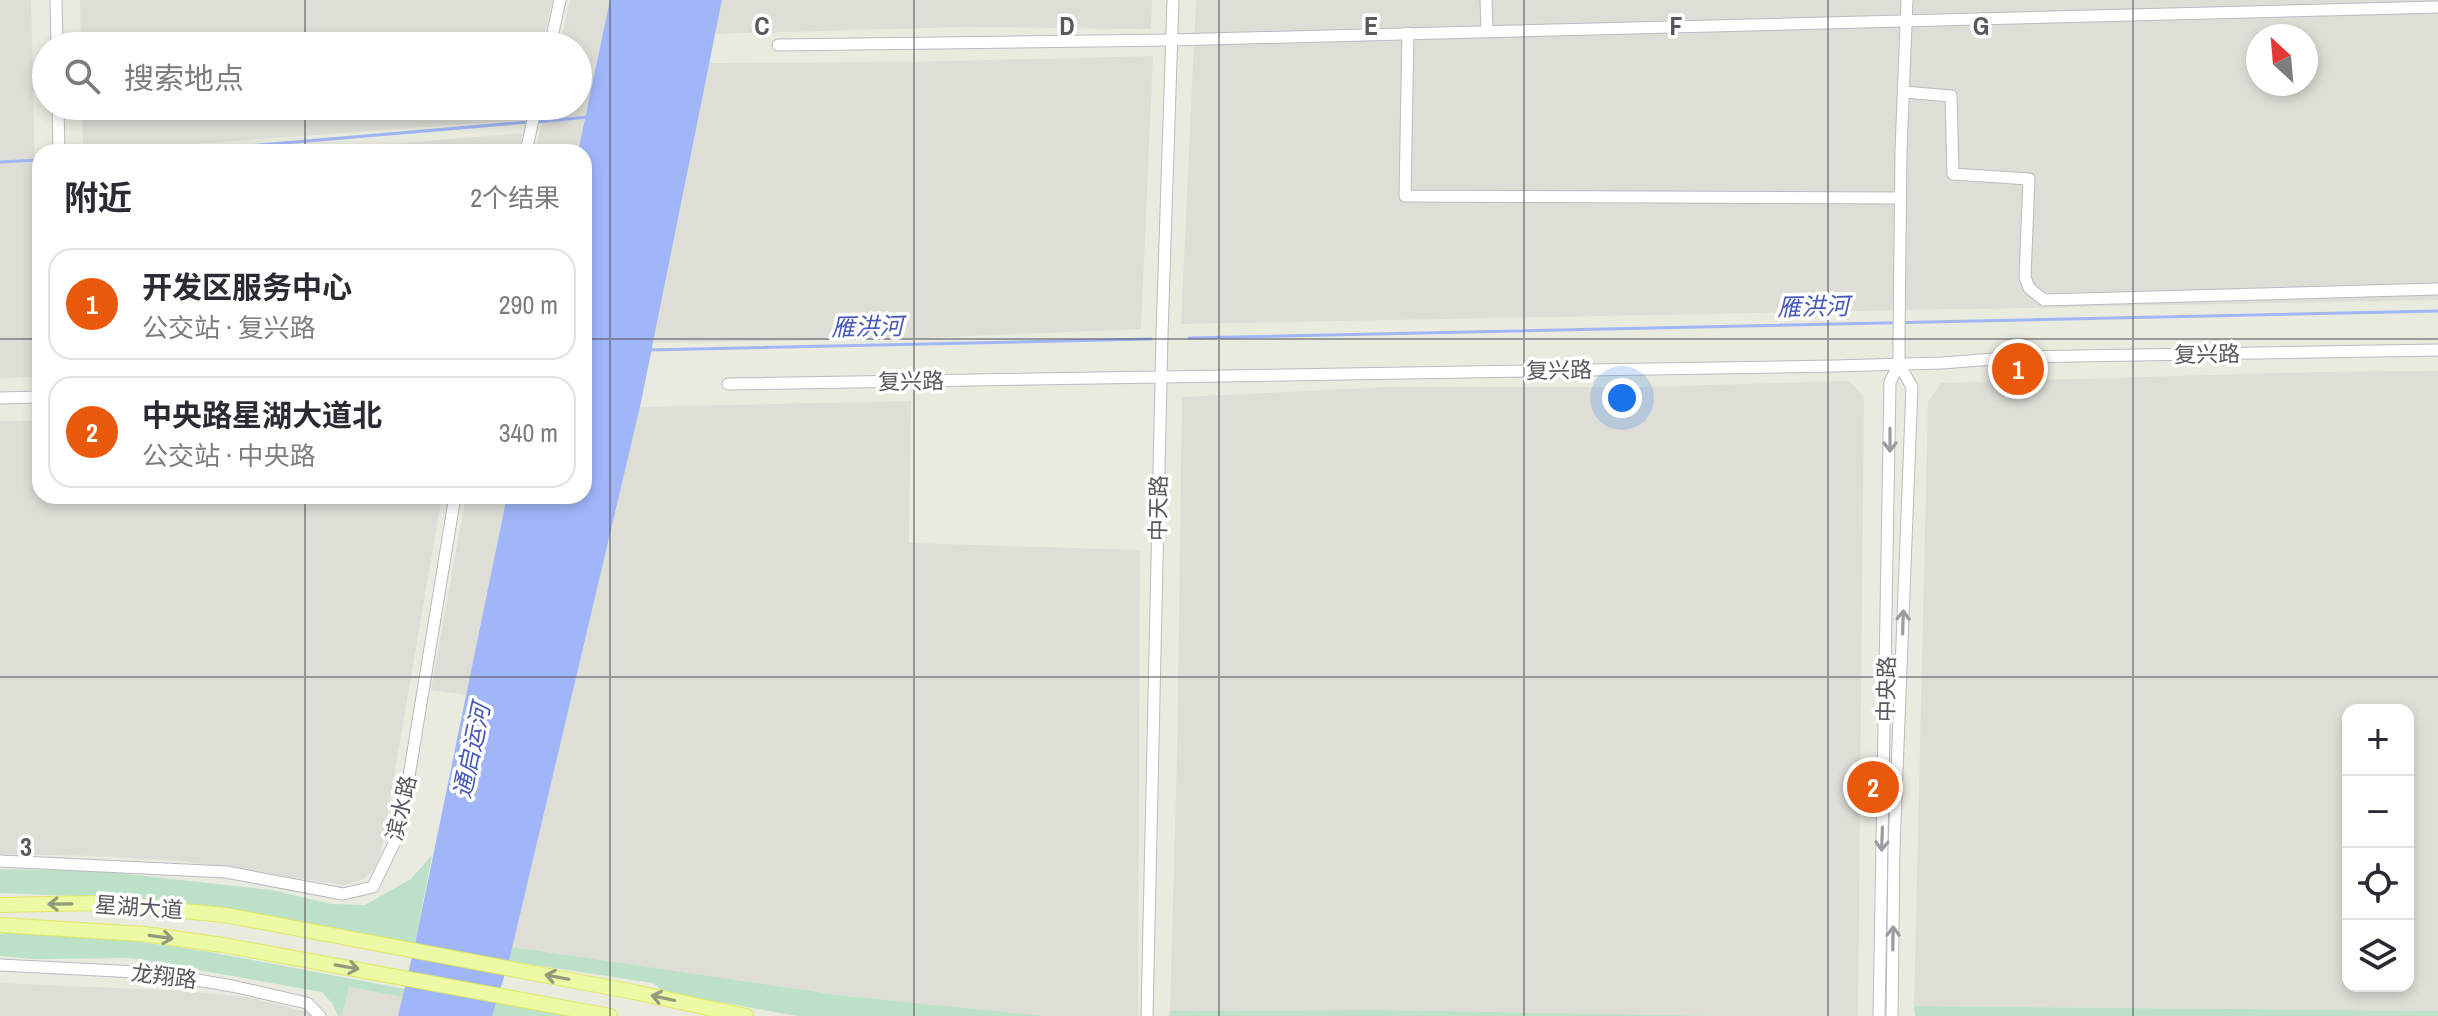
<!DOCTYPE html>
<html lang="zh">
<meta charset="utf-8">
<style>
:root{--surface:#fff;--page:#f7f7f7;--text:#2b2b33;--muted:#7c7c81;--line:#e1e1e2;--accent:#ea580c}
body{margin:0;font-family:"Archivo Narrow","Noto Sans SC",sans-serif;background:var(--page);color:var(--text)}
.controls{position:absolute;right:24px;bottom:24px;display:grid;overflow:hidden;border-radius:16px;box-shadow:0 4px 12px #0003}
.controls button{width:72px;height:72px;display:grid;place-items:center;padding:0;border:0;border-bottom:2px solid var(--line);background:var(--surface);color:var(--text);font:40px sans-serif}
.compass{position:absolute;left:2246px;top:24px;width:72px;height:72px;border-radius:50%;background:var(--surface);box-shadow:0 4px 12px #0003;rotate:334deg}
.you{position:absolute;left:1622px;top:398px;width:28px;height:28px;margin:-20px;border:6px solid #fff;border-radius:50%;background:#1a73e8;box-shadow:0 0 0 12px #1a73e833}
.badge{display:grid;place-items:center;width:52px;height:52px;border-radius:50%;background:var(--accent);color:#fff;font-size:26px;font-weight:700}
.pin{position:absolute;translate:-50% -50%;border:4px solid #fff;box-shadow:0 2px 8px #0006}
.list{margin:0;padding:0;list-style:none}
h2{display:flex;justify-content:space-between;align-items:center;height:104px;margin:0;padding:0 32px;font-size:34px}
h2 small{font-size:26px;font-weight:400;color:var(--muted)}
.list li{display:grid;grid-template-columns:52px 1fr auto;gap:24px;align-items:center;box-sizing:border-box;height:112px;margin:0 16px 16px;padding:0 16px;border:2px solid var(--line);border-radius:24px}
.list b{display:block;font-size:30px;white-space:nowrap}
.list p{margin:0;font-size:26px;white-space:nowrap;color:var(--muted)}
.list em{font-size:26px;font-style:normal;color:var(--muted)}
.icon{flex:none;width:44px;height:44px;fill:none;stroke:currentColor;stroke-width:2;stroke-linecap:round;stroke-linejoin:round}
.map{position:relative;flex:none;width:2438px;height:1016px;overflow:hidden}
.search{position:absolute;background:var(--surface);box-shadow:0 4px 12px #0003;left:32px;top:32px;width:560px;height:88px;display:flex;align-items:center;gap:20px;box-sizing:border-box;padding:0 28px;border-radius:44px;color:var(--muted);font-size:30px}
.panel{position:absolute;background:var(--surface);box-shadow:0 4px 12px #0003;left:32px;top:144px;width:560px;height:360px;border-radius:24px}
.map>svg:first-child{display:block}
</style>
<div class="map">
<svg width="2438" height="1016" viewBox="0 0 2438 1016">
<rect width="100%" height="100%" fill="#e9ebdf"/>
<!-- industrial -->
<g fill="#deded7" fill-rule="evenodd">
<path d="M0 0H31L40 377 0 378Z"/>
<path d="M80 0H553L541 46H81Z"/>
<path d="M570 0H610L578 152H535L546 106H578V46H560Z"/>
<path d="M722 0H1152L1151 29 963 27 715 34Z"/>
<path d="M1196 0H2438V300L1181 324ZM2258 36H2306V84H2258Z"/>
<path d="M1153 56 1141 329 900 339 653 343 709 63 910 62Z"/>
<path d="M82 106H526L523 120 83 152Z"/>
<path d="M523 133 519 152H293Z"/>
<path d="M2438 371V1011L1914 1006 1928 402 1941 383 2316 372ZM2348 710H2408V986H2348Z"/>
<path d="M1849 381 1864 397 1858 1016H1723L1376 1010 1170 1011 1177 759 1182 397 1389 387H1640Z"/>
<path d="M911 401 909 543 1140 550 1138 1016H1045L838 995 512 947 640 407Z"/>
<path d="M0 421H40V496H442L382 846 379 860 373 870 364 879 344 885 180 861 97 856 0 854Z"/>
<path d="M466 496H507L466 695 431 690Z"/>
<path d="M0 983 187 991 246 997 311 1013 313 1016H0Z"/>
<path d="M349 987 403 997 398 1016H342Z"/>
</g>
<!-- green -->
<g fill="#bce1c8">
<path d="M432 855 415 944 189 904 97 897 0 893V869L98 871 271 890 332 904 365 905 411 879Z"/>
<path d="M21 931 128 940 210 952 405 989 403 997 349 987 342 1016H338L332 1003 322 992 130 958 33 959 0 956V934Z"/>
<path d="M512 947 838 995 1045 1016H797L664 992 653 983 509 961Z"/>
<path d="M496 1002 570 1016H492Z"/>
<path d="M1914 1006 2438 1011V1016H1915Z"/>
<path d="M1376 1010 1723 1016H1169L1170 1011Z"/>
</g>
<!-- water -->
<path fill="#a0b6f9" d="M610 0H722L640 407 509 961 492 1016H398L415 944 507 496H584V152H578Z"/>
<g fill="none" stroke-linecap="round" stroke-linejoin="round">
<!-- stream -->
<g stroke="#a0b6f9" stroke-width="3">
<path d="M536 122 588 117"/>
<path d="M178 152 529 122"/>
<path d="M0 162 40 160"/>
<path d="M1189 338 2438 311"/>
<path d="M648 350 1151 339"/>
</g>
<defs>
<g id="minor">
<path d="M56 0 57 46"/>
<path d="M1486 0 1487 31"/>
<path d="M1408 33 1405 196 1900 198"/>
<path d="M778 45 1171 40 2438 7"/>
<path d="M550 46 560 0"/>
<path d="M1904 92 1951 96 1953 174 2029 179 2025 277 2029 288 2044 300 2438 289"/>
<path d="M58 106 59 152"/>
<path d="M526 152 536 106"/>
<path d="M728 384 1835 366 1942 363 2019 357 2438 350"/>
<path d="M0 398 40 397"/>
<path d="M0 861 226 872 343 894 373 887 400 831 455 496"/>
<path d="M0 965 156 973 232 986 307 1003 320 1016"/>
<path d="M1147 1016 1162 334 1173 0"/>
<path d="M1879 1016 1890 382 1899 364"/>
<path d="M1892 1016 1894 848 1912 387 1899 364V337L1901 151 1907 0"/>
</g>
<g id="major">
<path d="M0 905 99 903 225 915 634 992 746 1016"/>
<path d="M0 925 144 934 223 945 610 1016"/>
</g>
</defs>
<!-- minor casing -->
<use href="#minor" stroke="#babac1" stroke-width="13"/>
<!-- major casing -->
<use href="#major" stroke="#e2e85b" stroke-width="16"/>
<!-- minor -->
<use href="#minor" stroke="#fff" stroke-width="11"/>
<!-- major -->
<use href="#major" stroke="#ecfaa5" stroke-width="14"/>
</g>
<!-- one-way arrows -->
<defs><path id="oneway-shaft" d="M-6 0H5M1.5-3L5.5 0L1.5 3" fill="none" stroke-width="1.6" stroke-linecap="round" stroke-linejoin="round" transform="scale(2)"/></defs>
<g stroke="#9b9ba0">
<use href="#oneway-shaft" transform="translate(1890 440) rotate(90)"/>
<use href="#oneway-shaft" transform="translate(1903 622) rotate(-88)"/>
<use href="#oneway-shaft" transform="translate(1882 839) rotate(92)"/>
<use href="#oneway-shaft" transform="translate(1893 938) rotate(-89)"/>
</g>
<g stroke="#93997c">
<use href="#oneway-shaft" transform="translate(60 904) rotate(179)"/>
<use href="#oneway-shaft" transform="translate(161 937) rotate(8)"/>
<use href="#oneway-shaft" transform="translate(347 967) rotate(10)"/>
<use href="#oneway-shaft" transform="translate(557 977) rotate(-169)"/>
<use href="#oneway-shaft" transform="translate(663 998) rotate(-168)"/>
</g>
<!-- grid -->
<path fill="none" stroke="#585960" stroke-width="2" stroke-opacity="0.55" d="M305 0V46M610 0V1016M914 0V1016M1219 0V1016M1524 0V1016M1828 0V1016M2133 0V1016M305 106V152M0 339H40M584 339H2438M305 496V1016M0 677H2438"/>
<g text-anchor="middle" stroke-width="7" stroke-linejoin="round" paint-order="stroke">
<!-- street labels -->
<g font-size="22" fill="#585960" stroke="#fff">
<text transform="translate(2207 354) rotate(-1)" y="8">复兴路</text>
<text transform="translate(1559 370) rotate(-1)" y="8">复兴路</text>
<text transform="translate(911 381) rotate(-1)" y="8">复兴路</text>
<text transform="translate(1158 508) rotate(-89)" y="8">中天路</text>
<text transform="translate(1886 689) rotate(-89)" y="8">中央路</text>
<text transform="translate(401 808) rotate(-77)" y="8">滨水路</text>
<text transform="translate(139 907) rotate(4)" y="8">星湖大道</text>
<text transform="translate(164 976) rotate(7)" y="8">龙翔路</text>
</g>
<!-- water labels -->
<g font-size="24" font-style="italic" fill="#4659ba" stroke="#fff">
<text transform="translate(1813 307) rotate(-1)" y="8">雁洪河</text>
<text transform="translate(867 327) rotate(-1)" y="8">雁洪河</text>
<text transform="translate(472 751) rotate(-78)" y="8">通启运河</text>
</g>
</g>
<g font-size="26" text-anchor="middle" font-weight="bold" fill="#585960" stroke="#fff" stroke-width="7" stroke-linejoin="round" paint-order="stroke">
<text x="762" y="35">C</text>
<text x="1067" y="35">D</text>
<text x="1371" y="35">E</text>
<text x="1676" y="35">F</text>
<text x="1981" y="35">G</text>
<text x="26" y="856">3</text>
</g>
</svg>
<div class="controls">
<button>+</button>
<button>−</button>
<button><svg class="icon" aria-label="locate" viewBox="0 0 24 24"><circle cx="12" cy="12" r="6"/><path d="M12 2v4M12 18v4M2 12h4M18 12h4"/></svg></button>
<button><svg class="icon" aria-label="layers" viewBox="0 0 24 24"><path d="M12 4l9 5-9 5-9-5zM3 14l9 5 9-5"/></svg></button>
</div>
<svg class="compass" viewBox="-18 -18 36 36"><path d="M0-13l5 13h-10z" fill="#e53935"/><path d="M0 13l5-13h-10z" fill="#7c7c81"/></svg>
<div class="you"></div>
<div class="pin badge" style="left:2018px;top:369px">1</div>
<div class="pin badge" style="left:1873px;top:787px">2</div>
<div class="search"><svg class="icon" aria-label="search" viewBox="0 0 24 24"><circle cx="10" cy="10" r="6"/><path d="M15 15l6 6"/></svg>搜索地点</div>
<section class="panel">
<h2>附近<small>2个结果</small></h2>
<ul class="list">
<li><span class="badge">1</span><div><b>开发区服务中心</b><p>公交站 · 复兴路</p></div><em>290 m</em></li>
<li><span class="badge">2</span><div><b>中央路星湖大道北</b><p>公交站 · 中央路</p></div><em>340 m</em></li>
</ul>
</section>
</div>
